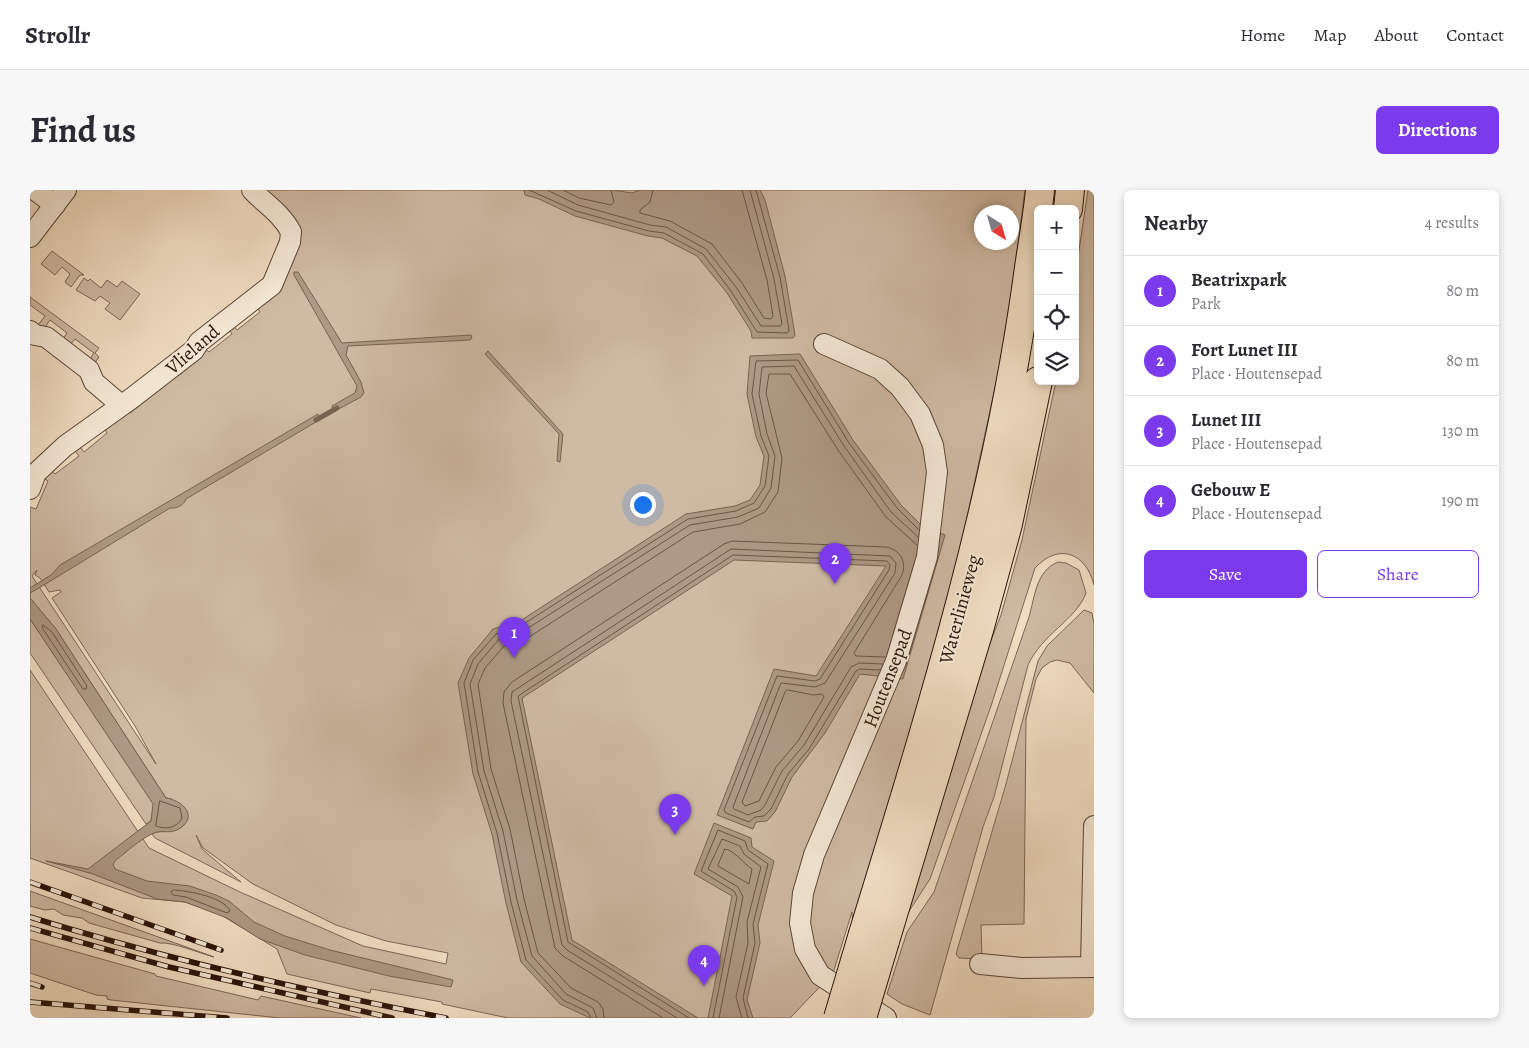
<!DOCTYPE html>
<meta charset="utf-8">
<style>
:root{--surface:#fff;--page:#f7f7f7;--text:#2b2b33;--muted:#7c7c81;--line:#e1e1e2;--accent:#7c3aed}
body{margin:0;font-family:Alegreya,serif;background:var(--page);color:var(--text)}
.controls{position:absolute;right:15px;top:15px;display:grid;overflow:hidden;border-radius:8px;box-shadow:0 2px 8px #0003}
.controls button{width:45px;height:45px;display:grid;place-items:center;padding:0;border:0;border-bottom:1px solid var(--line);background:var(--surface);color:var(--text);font:25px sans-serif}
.compass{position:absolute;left:944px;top:15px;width:45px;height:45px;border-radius:50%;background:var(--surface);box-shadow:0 2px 8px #0003;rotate:143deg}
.you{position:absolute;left:612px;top:314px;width:18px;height:18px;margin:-12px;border:4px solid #fff;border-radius:50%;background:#1a73e8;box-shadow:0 0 0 8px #1a73e833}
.badge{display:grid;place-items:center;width:32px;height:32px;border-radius:50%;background:var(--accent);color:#fff;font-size:16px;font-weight:700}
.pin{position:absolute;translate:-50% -41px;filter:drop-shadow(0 1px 2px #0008)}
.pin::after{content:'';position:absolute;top:26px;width:18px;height:15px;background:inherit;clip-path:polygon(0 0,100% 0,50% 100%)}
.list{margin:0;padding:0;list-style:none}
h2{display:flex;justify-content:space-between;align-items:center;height:65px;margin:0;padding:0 20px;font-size:21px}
h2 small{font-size:16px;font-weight:400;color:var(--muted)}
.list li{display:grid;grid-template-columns:32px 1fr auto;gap:15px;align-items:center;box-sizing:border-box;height:70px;padding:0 20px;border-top:1px solid var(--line)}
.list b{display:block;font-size:19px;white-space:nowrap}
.list p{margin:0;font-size:16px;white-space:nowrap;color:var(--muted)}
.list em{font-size:16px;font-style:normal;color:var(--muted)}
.actions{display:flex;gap:10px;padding:15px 20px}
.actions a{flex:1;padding:11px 0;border:1px solid var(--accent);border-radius:8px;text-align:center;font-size:18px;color:var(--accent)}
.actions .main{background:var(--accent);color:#fff}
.icon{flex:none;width:28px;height:28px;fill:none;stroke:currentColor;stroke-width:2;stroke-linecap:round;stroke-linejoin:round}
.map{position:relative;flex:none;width:1064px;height:828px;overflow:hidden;border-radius:8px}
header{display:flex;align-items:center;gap:30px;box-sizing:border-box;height:70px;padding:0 25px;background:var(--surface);border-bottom:1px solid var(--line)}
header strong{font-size:24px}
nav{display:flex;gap:28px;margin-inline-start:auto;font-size:18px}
.intro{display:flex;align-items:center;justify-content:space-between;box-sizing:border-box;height:120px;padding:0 30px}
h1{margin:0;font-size:35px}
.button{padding:12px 22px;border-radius:8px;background:var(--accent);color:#fff;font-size:18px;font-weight:700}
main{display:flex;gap:30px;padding:0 30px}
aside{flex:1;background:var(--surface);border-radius:8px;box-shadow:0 2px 8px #0003}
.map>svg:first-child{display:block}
</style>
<header>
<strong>Strollr</strong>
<nav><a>Home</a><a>Map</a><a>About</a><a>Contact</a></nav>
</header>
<div class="intro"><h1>Find us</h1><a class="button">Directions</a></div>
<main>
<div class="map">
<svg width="1064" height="828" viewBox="0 0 1064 828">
<rect width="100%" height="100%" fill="#f1dec3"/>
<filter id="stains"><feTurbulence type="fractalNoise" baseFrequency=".004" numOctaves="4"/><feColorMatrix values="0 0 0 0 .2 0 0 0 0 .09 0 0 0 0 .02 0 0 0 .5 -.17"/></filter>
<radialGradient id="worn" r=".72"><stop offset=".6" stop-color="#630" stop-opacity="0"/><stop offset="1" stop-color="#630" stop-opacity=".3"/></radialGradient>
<!-- green -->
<g fill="#cfbba4" stroke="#7c6757" fill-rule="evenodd">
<path d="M228 0H995L980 115 968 184 907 466 823 740 822 722 803 783 760 828H478L412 814V812L341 799 340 803 257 784 247 759 191 725 155 712 112 708 0 668V480L119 658 210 702 333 756 416 774 418 763 356 751 306 735 223 694 173 658 166 645 172 659 211 692 125 648 122 644C133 638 146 645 155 634L142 609 136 608 26 439 0 408V317L6 319 18 291 13 288 21 280 25 284 49 266 42 257 47 253 54 262 77 243 74 238 96 220 100 223 129 200 144 182 148 186 172 167 168 162 174 158 179 162 202 144 196 135 200 132 207 140 230 122 227 117 247 99 271 39 239 4ZM952 22H982V52H952ZM7 380 5 385 10 388 19 402 30 400 31 402 22 408 105 536 126 574 2 386Z"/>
<path d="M1058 0H1064V395C1056 363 1029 352 1005 378L961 516 900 689 874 729 940 504 971 425 992 350 1026 191H1045V87Z"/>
<path d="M22 61 54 85H50L41 97 35 92 40 84 32 77 25 85 11 74Z"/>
<path d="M54 88 58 91 60 89 71 98 77 90 87 97 92 91 110 104 90 130 75 119 80 113 70 106 65 111 46 100Z"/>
<path d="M0 107 69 158 65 163 69 167 62 177 57 173 64 163 45 149 37 158 30 153 37 143 20 130 11 143 5 139 15 126 0 115Z"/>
<path d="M1028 372 1036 373 1049 380 1056 403C1046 430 1012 444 998 475L964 607 953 637 900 825 872 814 857 804 877 742 904 702 999 427C1005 406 1006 381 1028 372Z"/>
<path d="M1054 420 1062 423 1064 434V503L1040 473 1027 470 1020 472 1012 478 1006 489 996 529 994 734 951 735 952 769 929 768 926 764 976 594 1008 471 1017 456Z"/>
<path d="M0 429 124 613 121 631 116 634 0 463Z"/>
<path d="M0 701 173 763 184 767C169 763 143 752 130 753L59 733 52 728 33 725 24 719 15 720 0 716Z"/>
<path d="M0 749 125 784 126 786 228 810 231 806 331 828H250L81 810 77 809V806L66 805 0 783Z"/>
</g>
<!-- water -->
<g fill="#ad9984" stroke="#786353">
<path d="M494 0H582L602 3 610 0H730L735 10 755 86 765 145 763 148H722L721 141 697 103 667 66 632 48 618 46 545 26 509 9 495 5Z"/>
<path d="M268 82 312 153 441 145 442 148 440 150 318 156 316 165 331 192 334 203 331 207 303 222 302 216 325 203 327 196 264 85V82Z"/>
<path d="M458 161 533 244 530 272 527 271 529 244 455 164Z"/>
<path d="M770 164 823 250 871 315 892 336 915 345 873 489 830 484 795 543 762 587 745 622 737 631 726 632 723 639 687 625 744 479 786 486 856 376 704 370 492 508 542 750 668 828H560L530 814 491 772 476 713 462 644 443 584 428 493 439 468 463 439 490 431 656 324 705 316 720 310 730 295 734 266 726 247 717 204 720 166Z"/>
<path d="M288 224 291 229 156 309C154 315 147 319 140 318L9 398 0 403V408L26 439 136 608C150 610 167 623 153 636 142 646 133 639 124 643 110 649 98 661 86 670L83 674 85 679 117 691 160 696 186 705 199 711 224 732 255 746 300 760 423 790 421 797 359 786 275 765 230 749 197 728 155 712 127 709 63 684 16 671 58 679 121 631 123 614 0 429V398L21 385 30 375Z"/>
<path d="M684 633 721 648 722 657 744 671 728 735 730 753 717 810 723 828H678L702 706 664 684Z"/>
</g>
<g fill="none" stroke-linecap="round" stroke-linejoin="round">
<!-- shore -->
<g stroke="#6a5647" stroke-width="1">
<path d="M499 0 546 21 619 41 634 43 673 64 701 101 727 142 757 143 759 140 750 87 726 0"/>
<path d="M517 0 548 15 620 35 636 37 676 59 706 97 731 136H750L752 134 744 89 720 0"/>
<path d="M533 0 549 8 581 15 584 12 581 0"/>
<path d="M623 0 620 12 610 20V23L640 31 682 54 712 93 734 128 741 129 743 126 737 90 712 0"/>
<path d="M13 435 22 442 57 496 56 499H53L13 439Z"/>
<path d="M758 500 783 505 792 504 794 507 768 551 746 577 729 611 715 616 712 612 755 502Z"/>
<path d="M130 611 150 618 152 628C147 638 136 640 126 636Z"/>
<path d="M695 659C704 660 713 673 722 679L719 694 688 676Z"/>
<path d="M144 700C159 701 194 707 200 721L197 723 156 707 143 705 141 702Z"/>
<path d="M561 828 558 822 533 810 496 770 481 712 467 643 448 582 434 493 443 470 466 444 492 435 658 329 706 321 724 313 735 296 739 266 731 246 722 204 726 171 768 170 819 253 867 318 889 340"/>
<path d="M567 828 563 818 536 804 502 766 487 710 473 641 454 581 440 494 448 474 469 449 495 440 660 335 708 327 729 318 741 298 745 266 737 244 729 204 732 177 764 176 814 256 861 322 888 347"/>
<path d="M574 828 573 819 568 812 541 798 508 763 494 709 480 639 461 579 448 494 455 478 474 456 499 447 663 342 710 334 735 322 748 302 752 268 736 203 739 184H760L808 260 856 327 887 355"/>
<path d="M633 828 533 766 525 758 473 513 474 502 482 492 694 354 702 351 856 357C870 360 877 371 872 385L824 463 826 466 855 467"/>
<path d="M647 828 537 760 532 755 481 511 482 502 701 359 860 366 866 373 865 383 795 493 785 497 751 493 703 617 704 619 718 625 731 620 735 615 752 581 774 555 821 477 829 473 853 474"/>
<path d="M659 828 538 752 488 506 703 365 857 371 860 375 859 380 790 489 785 491 747 486 694 620 696 623 719 632 725 627 734 626 741 619 758 584 779 559 826 481 830 479 850 480"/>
<path d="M683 828 707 707 704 701 671 681 688 640 715 651 718 660 738 674 723 734 725 753 713 808 718 828"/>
<path d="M689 828 713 707 708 697 678 679 692 649 710 656 714 664 731 677 717 732 718 753 706 807 712 828"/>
</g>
<!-- stream -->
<path stroke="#786353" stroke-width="5" d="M286 230 307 218"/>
<defs>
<g id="street">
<path d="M5 0 25 15"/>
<path d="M0 47 36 0"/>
<path d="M0 141 5 145 16 147 59 180 64 192 91 215"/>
<path d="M794 154 850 179 870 197 890 224 903 255 907 282 897 367 866 471 784 665 773 703 770 733 775 759 790 785 856 828"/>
<path d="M0 299 6 283 35 256 102 208 164 160 169 152 242 95 260 52 261 42C252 24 235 14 222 0"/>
<path d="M950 774 992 778 1064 777"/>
<path d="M1061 777 1064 636"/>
</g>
<g id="primary">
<path d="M1038 19 1040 0"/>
<path d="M833 744C899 529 966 315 997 92 1001 61 1007 31 1010 0"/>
<path d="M855 751 949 440 978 334 1008 191"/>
</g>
</defs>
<!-- street casing -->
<use href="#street" stroke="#5a4638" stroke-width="22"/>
<!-- primary casing -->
<use href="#primary" stroke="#28130a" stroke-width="30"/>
<!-- street -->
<use href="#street" stroke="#f6ead8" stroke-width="20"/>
<!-- primary -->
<use href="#primary" stroke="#f1dec3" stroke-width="28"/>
<defs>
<g id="rail">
<path d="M0 692 191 760"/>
<path d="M0 727C136 769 276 801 416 828"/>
<path d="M0 738 139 777 362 828"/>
<path d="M0 793 12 797"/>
<path d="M0 812 197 828"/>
</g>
</defs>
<!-- rail casing -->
<use href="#rail" stroke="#28130a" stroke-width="5.5"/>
<!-- rail -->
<use href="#rail" stroke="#f6ead8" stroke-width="4" stroke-dasharray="11" stroke-linecap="butt"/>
<defs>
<g id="primary-bridge">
<path d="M808 828 833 744"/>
<path d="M832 828 855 751"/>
</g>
</defs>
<!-- primary-bridge casing -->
<use href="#primary-bridge" stroke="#28130a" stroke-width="30" stroke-linecap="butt"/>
<!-- primary-bridge -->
<use href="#primary-bridge" stroke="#f1dec3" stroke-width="28"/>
</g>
<g text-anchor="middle" stroke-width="4" stroke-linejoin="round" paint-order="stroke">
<!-- street labels -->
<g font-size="19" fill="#28130a" stroke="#f6ead8">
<text transform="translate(162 159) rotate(-41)" y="7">Vlieland</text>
<text transform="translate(929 419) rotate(-75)" y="7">Waterlinieweg</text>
<text transform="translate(857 488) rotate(-69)" y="7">Houtensepad</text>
</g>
</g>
<rect width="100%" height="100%" filter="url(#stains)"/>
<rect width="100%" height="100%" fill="url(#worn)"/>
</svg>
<div class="controls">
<button>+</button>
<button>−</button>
<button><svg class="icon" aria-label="locate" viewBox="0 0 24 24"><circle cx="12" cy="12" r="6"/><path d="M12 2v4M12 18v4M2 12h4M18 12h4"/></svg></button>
<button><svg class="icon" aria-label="layers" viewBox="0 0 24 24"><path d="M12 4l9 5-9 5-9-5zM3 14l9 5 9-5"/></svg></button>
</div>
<svg class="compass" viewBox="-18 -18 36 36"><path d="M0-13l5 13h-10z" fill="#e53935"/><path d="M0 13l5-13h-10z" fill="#7c7c81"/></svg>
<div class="you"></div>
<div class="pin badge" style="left:484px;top:468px">1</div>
<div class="pin badge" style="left:805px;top:394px">2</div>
<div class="pin badge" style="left:645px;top:645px">3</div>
<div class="pin badge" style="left:674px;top:796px">4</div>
</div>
<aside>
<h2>Nearby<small>4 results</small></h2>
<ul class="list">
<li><span class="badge">1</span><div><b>Beatrixpark</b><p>Park</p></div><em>80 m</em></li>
<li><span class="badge">2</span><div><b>Fort Lunet III</b><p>Place · Houtensepad</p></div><em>80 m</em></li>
<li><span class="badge">3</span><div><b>Lunet III</b><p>Place · Houtensepad</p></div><em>130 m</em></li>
<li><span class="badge">4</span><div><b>Gebouw E</b><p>Place · Houtensepad</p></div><em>190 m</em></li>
</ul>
<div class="actions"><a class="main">Save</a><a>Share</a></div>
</aside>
</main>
